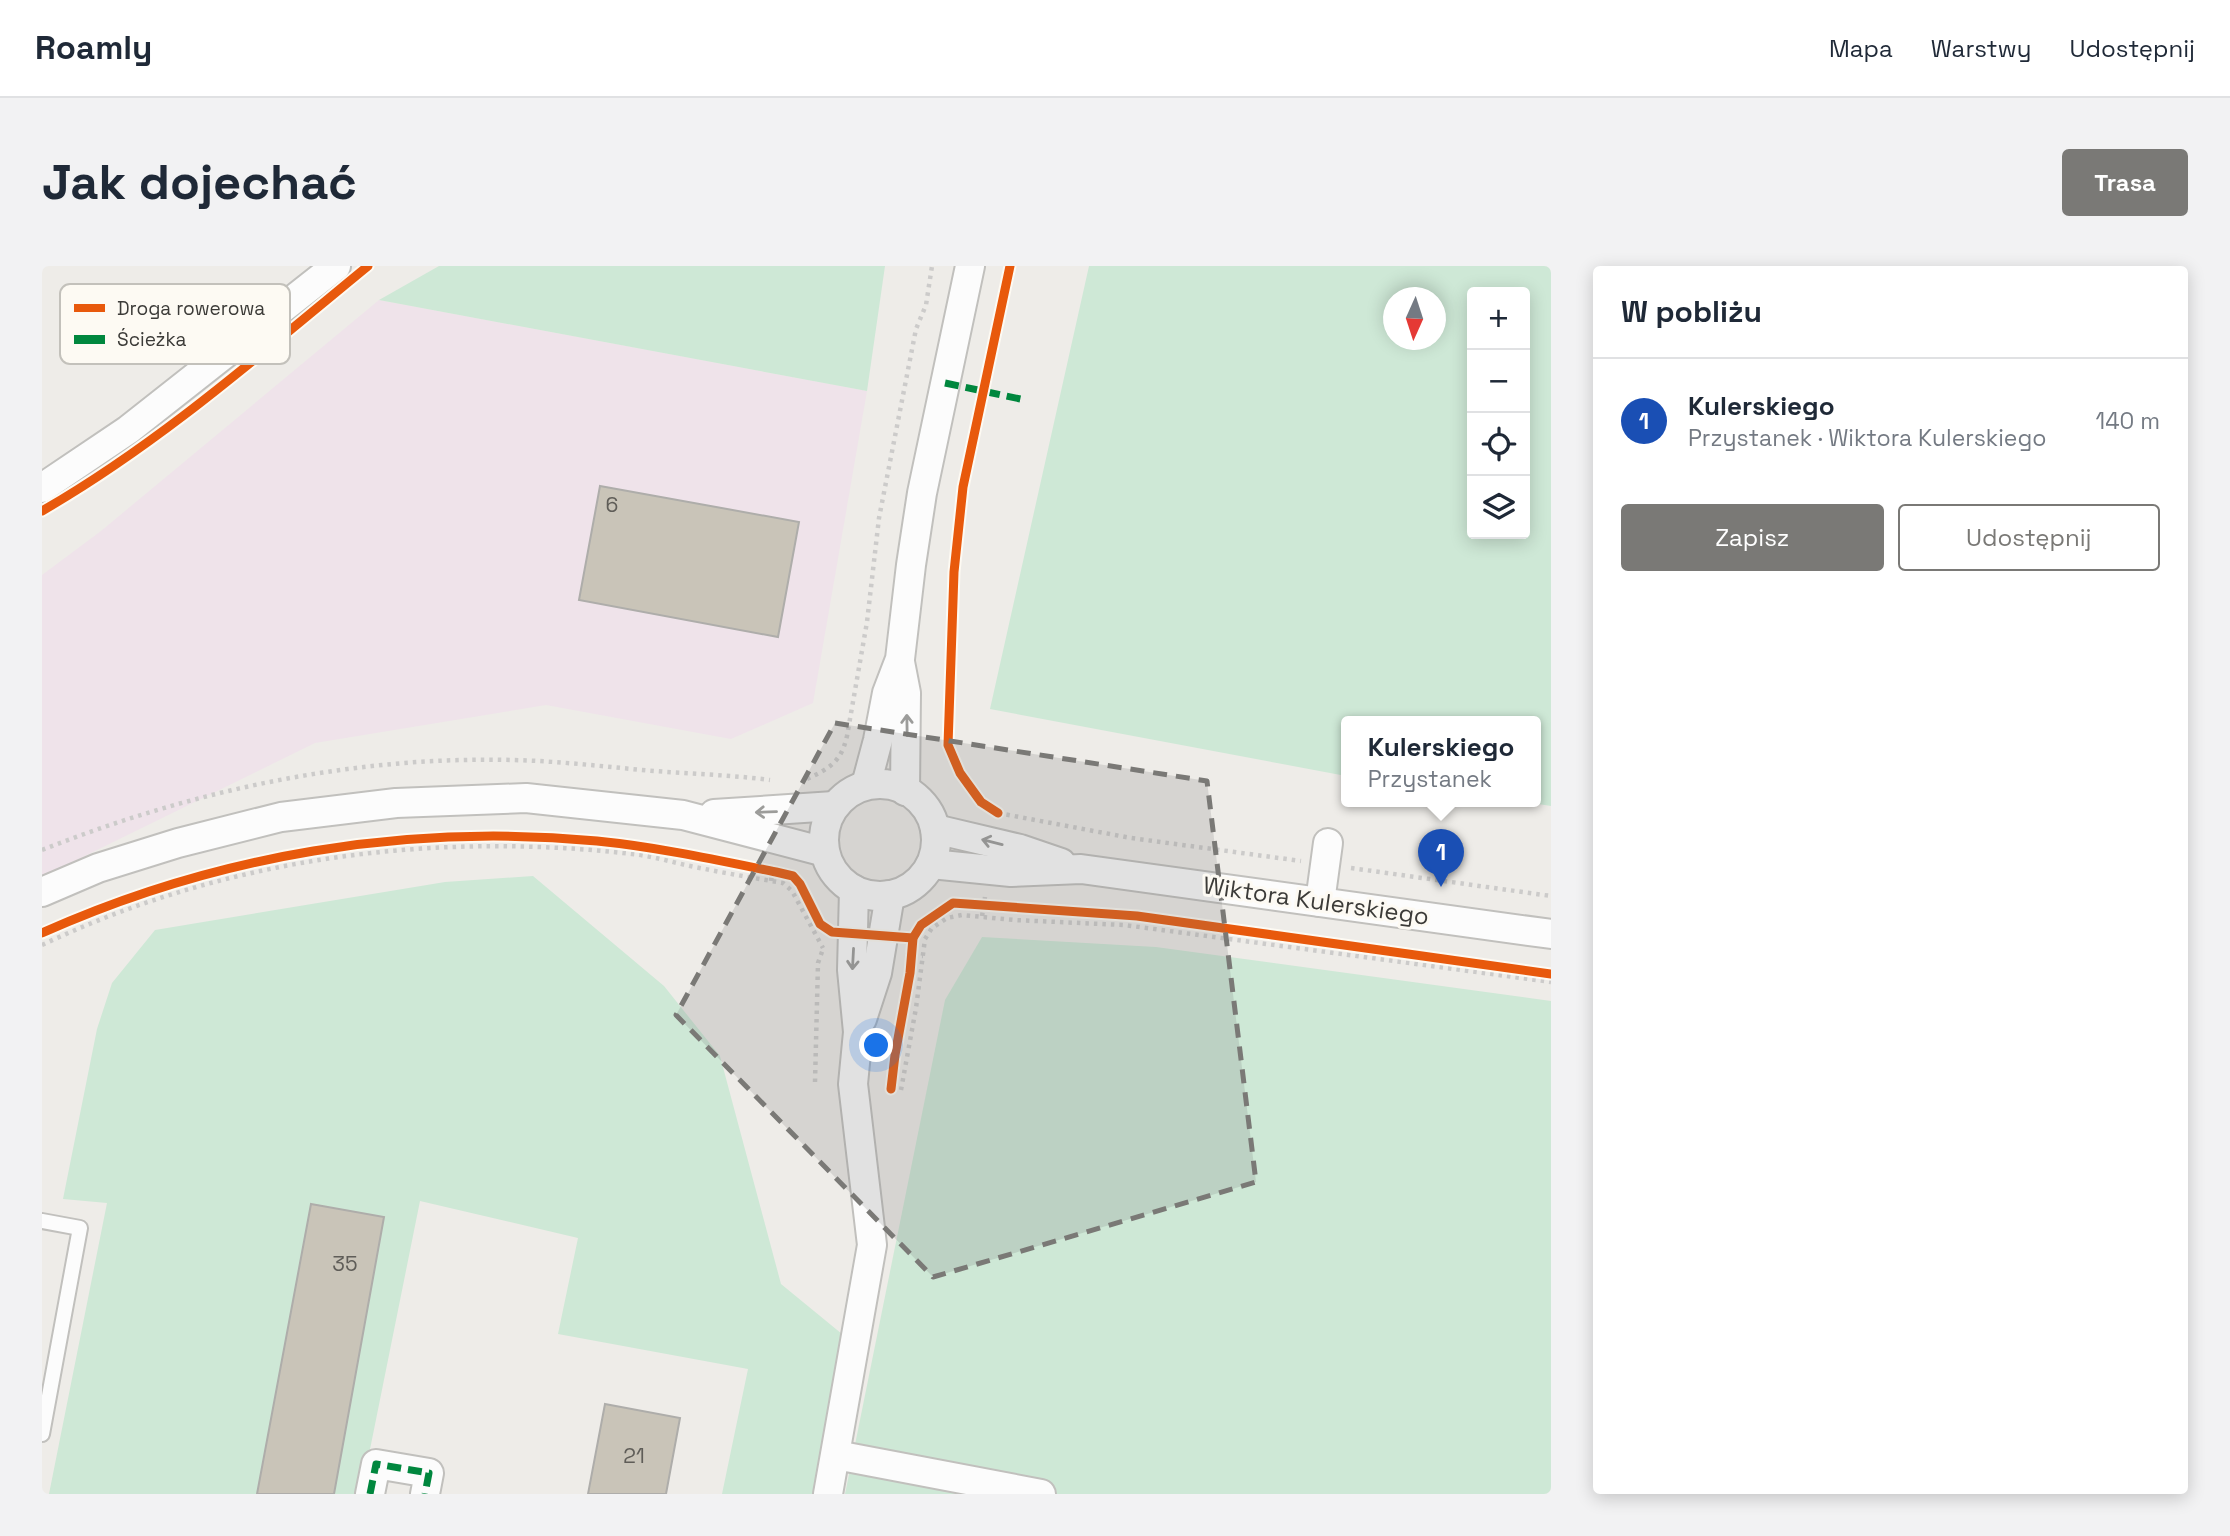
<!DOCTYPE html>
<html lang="pl">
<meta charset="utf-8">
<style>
:root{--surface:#fff;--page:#f2f2f3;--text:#1f2937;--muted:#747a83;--line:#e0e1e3;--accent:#7a7976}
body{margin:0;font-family:"Space Grotesk",sans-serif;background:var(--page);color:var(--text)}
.controls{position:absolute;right:21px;top:21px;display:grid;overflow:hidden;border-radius:7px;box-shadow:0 4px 18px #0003}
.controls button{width:63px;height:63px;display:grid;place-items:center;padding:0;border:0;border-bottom:2px solid var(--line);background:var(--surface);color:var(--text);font:35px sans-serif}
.compass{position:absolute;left:1341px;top:21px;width:63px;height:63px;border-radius:50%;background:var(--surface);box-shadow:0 4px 18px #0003;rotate:183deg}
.you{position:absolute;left:835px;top:780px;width:24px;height:24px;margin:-18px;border:5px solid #fff;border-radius:50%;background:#1a73e8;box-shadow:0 0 0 10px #1a73e833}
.badge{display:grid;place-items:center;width:46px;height:46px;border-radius:50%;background:var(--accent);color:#fff;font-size:23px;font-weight:700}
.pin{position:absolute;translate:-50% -58px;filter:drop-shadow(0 2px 4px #0008)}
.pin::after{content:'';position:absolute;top:37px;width:24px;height:21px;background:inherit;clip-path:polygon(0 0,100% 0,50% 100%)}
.popup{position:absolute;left:1299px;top:450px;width:200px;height:91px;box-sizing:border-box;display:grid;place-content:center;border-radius:7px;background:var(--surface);filter:drop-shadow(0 2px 5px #0005);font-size:23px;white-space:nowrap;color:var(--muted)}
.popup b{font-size:26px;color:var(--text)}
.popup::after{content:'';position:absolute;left:50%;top:100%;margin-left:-14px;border:14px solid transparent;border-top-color:var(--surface)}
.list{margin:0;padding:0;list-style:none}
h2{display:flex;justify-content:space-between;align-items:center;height:91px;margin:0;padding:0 28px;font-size:30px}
h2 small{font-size:23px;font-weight:400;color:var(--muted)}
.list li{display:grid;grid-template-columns:46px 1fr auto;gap:21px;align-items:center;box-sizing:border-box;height:126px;padding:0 28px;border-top:2px solid var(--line)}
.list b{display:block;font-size:26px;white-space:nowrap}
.list p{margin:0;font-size:23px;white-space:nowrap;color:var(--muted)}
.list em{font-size:23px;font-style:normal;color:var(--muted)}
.actions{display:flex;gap:14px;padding:21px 28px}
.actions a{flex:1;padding:16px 0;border:2px solid var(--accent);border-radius:7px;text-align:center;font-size:24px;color:var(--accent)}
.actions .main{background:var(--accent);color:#fff}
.icon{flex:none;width:38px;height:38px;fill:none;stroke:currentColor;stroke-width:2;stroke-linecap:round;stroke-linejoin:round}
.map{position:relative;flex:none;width:1509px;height:1228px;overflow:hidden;border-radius:7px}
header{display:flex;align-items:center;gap:42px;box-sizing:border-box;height:98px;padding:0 35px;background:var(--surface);border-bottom:2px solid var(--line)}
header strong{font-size:33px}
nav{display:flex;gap:38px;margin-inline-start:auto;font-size:24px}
.intro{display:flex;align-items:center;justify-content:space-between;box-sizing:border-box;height:168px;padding:0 42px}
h1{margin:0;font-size:49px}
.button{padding:18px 32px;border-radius:7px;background:var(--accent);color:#fff;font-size:24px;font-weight:700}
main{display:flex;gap:42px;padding:0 42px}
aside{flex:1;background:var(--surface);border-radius:7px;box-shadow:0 4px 18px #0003}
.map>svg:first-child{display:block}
</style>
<header>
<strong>Roamly</strong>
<nav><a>Mapa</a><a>Warstwy</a><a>Udostępnij</a></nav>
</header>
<div class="intro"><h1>Jak dojechać</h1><a class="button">Trasa</a></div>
<main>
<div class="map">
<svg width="1509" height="1228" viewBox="0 0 1509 1228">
<rect width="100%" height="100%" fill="#eeece8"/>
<!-- commercial -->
<path fill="#efe3ea" d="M337 34 825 125 771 437 689 473 504 439 273 477 0 611V309L59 265Z"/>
<!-- green -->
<g fill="#cee8d6" fill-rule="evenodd">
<path d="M397 0H843L825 125 337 34Z"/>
<path d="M1047 0H1509V540L1477 535H1494V455H1304V510L948 443ZM1483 26V268H1430V26ZM1352 32H1394V74H1352Z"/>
<path d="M491 610 622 720 678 790 739 1018 800 1068 772 1228H680L706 1103 516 1068 536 972 378 935 319 1228H7L65 937 21 933 55 763 70 717 113 664 403 616Z"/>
<path d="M940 671 1114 681 1509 735V1228H803L903 734Z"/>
</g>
<!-- building -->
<g fill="#c9c4b8" stroke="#aeadaa" stroke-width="2">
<path d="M558 220 757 256 736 371 537 334Z"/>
<path d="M269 938 342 951 292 1228H215Z"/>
<path d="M563 1138 638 1152 624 1228H546Z"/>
</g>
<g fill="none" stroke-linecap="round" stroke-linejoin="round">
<defs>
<path id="lane" d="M0 955 38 962 0 1168"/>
<g id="street">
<path d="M0 222 86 164 294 0"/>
<path d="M858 396 864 427 863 525"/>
<circle cx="838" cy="574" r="56"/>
<path d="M824 519 836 474 845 427 858 393 869 299 880 227 928 0"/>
<path d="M672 548 792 540"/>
<path d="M893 563 978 583 1019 597"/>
<path d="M889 598 969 606 1039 603 1509 668"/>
<path d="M0 626 56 602 136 577 239 551 354 537 484 532 641 549 783 586"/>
<path d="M1278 636 1286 577"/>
<path d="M820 753 835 707 848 629"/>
<path d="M794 1189 999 1228"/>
<path d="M328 1228 334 1198 387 1207 383 1228"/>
<path d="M786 1228 830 979 811 818 816 766 810 704 812 624"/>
</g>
</defs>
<!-- lane casing -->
<use href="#lane" stroke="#c1c0bd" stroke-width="18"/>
<!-- street casing -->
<use href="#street" stroke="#c1c0bd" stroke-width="32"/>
<!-- path -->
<g stroke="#cccbca" stroke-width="4.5" stroke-dasharray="3.5 5" stroke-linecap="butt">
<path d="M765 513C788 502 799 496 805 470L825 356 837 252 874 63 884 39 890 0"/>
<path d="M956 547 1089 572 1259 595"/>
<path d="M0 584C149 525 309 490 470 494 518 495 565 501 612 505 651 508 690 509 728 514"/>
<path d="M1309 602 1509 630"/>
<path d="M729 615 731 599"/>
<path d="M940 650 943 631"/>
<path d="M0 679C183 592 390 565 590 588 611 590 632 597 653 601 682 607 712 612 741 617L750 625 781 682"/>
<path d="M863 689 881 690"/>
<path d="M773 816 776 697 781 683"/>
<path d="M859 824 874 742 883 673 890 662 905 652 920 649 972 654 1082 659 1509 716"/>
</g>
<!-- lane -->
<use href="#lane" stroke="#fcfcfc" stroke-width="14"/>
<!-- street -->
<use href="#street" stroke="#fcfcfc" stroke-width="28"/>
<!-- quiet -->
<g stroke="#00873e" stroke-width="7" stroke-dasharray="14 7" stroke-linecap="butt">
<path d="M903 117 983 134"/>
<path d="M328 1228 334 1198 387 1207 383 1228"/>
</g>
<defs>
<g id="cycleway">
<path d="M0 245C118 177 221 86 326 0"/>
<path d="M956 547 939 536 918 507 906 479 912 306 921 221 968 0"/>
<path d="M0 667C174 589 365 557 555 575 615 581 675 594 734 606L751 610 758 618 778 658 790 666 871 672"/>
<path d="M849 823 853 789 868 707 871 672 879 659 911 637 1095 650 1509 708"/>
</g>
</defs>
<!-- cycleway casing -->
<use href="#cycleway" stroke="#fdfaf3" stroke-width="13"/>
<!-- cycleway -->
<use href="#cycleway" stroke="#e8590c" stroke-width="9"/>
</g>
<!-- one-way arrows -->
<defs><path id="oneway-shaft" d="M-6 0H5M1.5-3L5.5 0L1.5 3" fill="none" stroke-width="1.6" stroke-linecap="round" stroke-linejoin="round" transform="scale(1.75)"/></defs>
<g stroke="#9c9c9a">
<use href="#oneway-shaft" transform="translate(865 459) rotate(-91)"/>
<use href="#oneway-shaft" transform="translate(724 546) rotate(178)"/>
<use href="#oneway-shaft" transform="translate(950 576) rotate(-166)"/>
<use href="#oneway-shaft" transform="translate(811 693) rotate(93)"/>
</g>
<!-- marked area -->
<path fill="#7a7976" fill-opacity="0.2" stroke="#7a7976" stroke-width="5" stroke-dasharray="14 9" stroke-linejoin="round" d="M793 457 1165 515 1214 916 891 1011 634 749Z"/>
<g text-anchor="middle" stroke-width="6" stroke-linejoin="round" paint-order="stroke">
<!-- number labels -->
<g font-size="21" fill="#5f5d58">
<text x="570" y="246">6</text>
<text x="303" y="1005">35</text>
<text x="592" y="1197">21</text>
</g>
<!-- street labels -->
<g font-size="24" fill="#3c3b38" stroke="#fdfaf3">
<text transform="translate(1274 635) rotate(8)" y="8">Wiktora Kulerskiego</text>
</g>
</g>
<!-- legend -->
<rect x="18" y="18" width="230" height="80" rx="10" fill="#fdfaf3" stroke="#c3c1bb" stroke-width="2"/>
<rect x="32" y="38" width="31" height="8" fill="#e8590c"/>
<rect x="32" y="69" width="31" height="9" fill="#00873e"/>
<g font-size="19" fill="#3c3b38">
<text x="75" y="49">Droga rowerowa</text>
<text x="75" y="80">Ścieżka</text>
</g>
</svg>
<div class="controls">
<button>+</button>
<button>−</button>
<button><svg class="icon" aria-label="locate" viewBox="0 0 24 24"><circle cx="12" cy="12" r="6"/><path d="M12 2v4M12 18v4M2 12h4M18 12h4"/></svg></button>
<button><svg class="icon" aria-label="layers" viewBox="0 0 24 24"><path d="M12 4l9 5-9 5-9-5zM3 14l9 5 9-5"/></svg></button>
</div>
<svg class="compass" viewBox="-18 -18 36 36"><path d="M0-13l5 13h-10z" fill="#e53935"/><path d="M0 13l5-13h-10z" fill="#747a83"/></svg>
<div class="you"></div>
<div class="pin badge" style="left:1399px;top:621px;background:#1a4fb4">1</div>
<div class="popup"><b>Kulerskiego</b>Przystanek</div>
</div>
<aside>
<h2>W pobliżu<small></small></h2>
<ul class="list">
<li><span class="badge" style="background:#1a4fb4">1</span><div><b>Kulerskiego</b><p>Przystanek · Wiktora Kulerskiego</p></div><em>140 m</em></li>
</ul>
<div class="actions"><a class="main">Zapisz</a><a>Udostępnij</a></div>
</aside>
</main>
